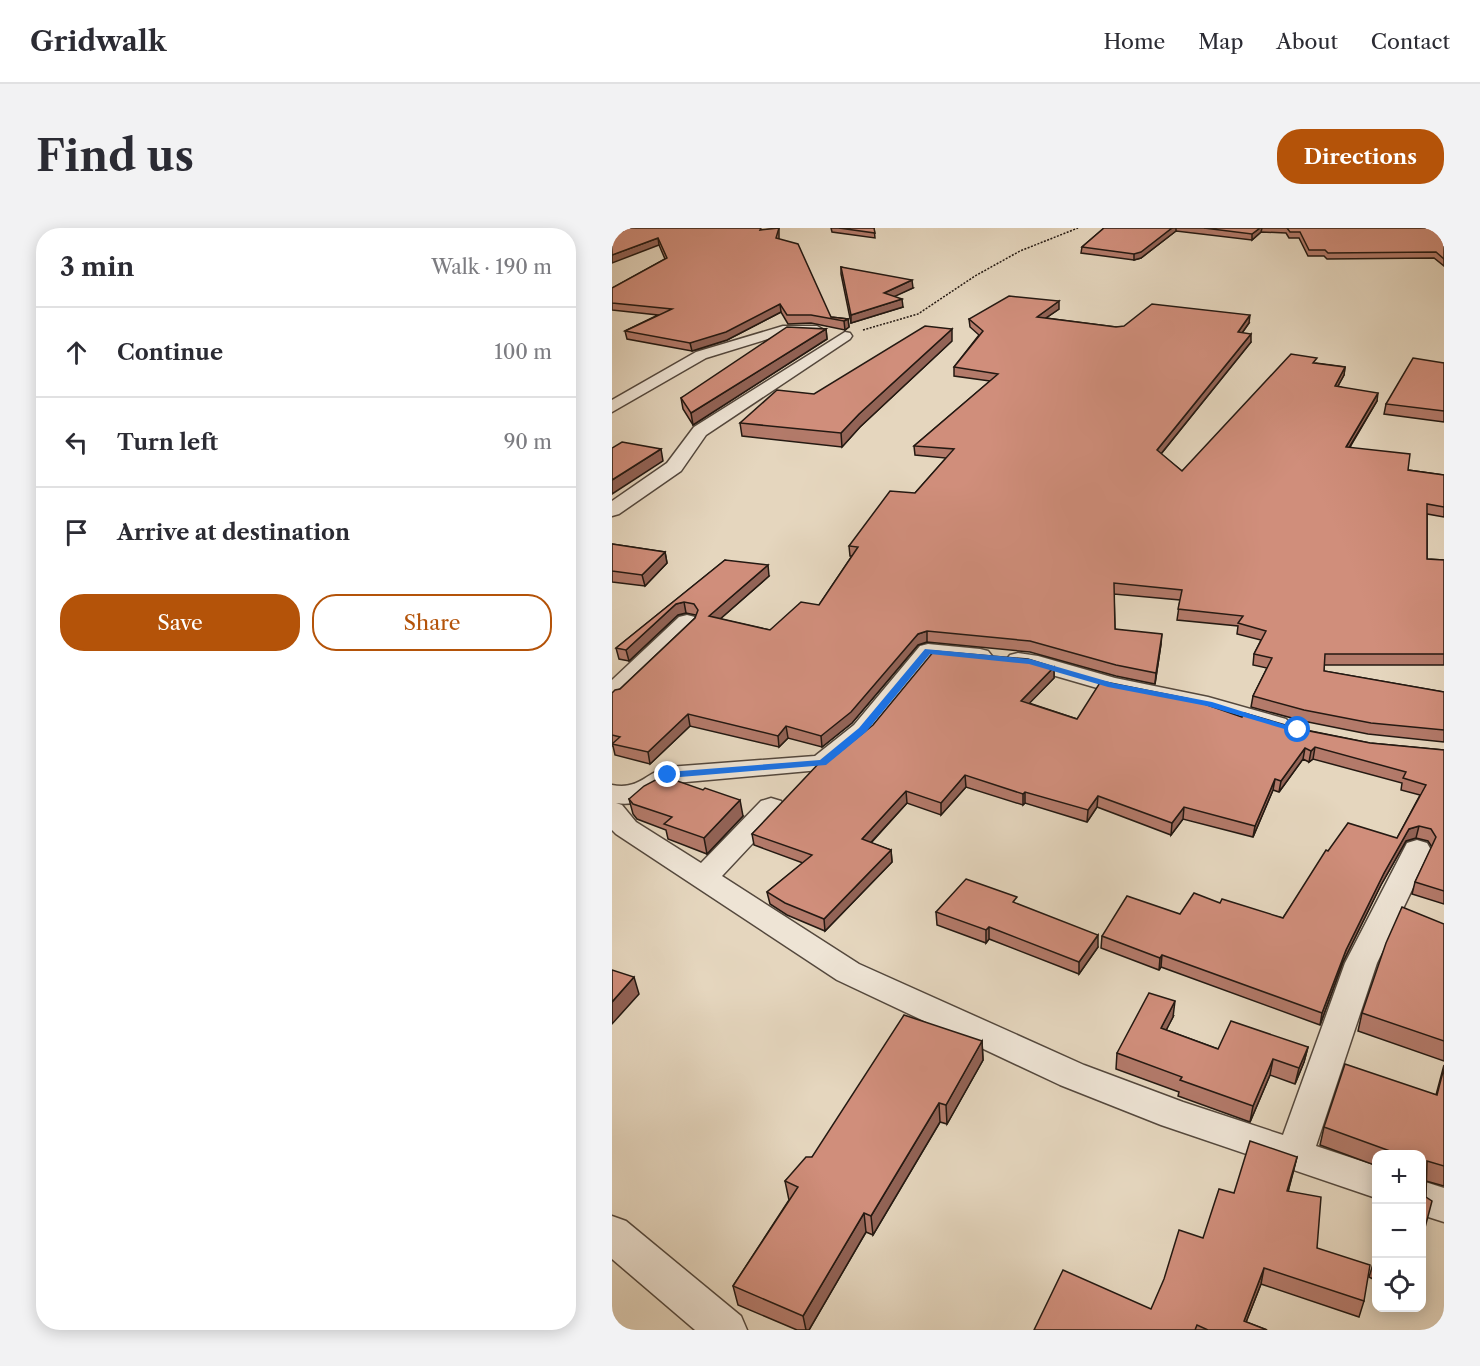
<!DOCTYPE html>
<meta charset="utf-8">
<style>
:root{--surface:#fff;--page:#f2f2f3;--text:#2b2b33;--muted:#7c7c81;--line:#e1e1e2;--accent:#b45309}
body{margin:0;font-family:"Libre Caslon Text",serif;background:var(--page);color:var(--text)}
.controls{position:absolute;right:18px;bottom:18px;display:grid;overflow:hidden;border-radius:12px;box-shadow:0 3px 15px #0003}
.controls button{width:54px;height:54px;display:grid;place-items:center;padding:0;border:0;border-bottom:2px solid var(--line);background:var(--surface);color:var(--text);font:30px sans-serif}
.stop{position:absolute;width:18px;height:18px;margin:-14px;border:4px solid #1a73e8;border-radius:50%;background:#fff}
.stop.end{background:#1a73e8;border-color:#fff;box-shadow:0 2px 6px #0008}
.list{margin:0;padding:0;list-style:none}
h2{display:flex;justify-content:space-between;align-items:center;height:78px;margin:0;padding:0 24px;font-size:26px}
h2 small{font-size:20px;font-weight:400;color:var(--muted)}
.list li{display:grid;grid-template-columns:39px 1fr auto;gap:18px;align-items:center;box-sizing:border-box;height:90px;padding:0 24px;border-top:2px solid var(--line)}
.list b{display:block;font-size:22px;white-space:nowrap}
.list em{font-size:20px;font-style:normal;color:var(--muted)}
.actions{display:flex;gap:12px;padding:18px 24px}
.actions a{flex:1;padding:14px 0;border:2px solid var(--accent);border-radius:24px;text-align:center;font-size:21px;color:var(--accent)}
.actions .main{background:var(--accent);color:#fff}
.icon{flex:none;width:33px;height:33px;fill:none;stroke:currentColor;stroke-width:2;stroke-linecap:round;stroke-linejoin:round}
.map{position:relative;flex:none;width:832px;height:1102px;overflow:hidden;border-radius:24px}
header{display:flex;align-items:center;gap:36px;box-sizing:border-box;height:84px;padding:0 30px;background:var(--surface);border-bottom:2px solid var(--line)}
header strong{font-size:28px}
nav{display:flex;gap:33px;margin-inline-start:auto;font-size:21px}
.intro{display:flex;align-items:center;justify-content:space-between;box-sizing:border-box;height:144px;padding:0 36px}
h1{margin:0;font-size:42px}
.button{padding:15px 27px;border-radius:24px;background:var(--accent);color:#fff;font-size:21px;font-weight:700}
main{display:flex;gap:36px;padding:0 36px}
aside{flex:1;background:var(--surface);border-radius:24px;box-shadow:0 3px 15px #0003}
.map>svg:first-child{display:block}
</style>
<header>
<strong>Gridwalk</strong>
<nav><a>Home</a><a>Map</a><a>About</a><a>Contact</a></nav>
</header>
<div class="intro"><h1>Find us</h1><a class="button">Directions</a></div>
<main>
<aside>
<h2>3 min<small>Walk · 190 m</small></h2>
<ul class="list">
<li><svg class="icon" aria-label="ahead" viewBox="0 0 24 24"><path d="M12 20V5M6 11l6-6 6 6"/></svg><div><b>Continue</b></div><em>100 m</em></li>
<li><svg class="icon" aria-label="left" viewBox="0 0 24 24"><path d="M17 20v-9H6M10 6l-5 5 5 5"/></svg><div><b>Turn left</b></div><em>90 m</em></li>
<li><svg class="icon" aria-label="arrive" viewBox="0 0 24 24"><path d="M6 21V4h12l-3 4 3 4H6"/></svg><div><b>Arrive at destination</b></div></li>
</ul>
<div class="actions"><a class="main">Save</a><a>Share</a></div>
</aside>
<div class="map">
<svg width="832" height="1102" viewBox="0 0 832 1102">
<rect width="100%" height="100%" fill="#e5d6be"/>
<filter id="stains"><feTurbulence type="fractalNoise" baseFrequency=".00333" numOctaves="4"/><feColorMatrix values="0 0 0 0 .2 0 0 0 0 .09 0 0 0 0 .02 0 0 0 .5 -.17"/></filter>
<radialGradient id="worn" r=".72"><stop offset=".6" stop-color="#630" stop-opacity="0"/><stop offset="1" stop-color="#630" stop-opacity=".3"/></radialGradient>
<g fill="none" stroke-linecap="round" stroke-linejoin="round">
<defs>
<g id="minor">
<path d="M171 98H205L212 102 205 106H172L94 130 0 184V172L84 124Z"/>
<path d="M233 104 238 105 240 108 238 111 94 207 69 243 7 286 0 288V273L55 235 82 199Z"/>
<path d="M75 387 83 389 86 394 83 399 9 470 0 472V452L67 389Z"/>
<path d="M316 416 368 421 376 423 380 428 376 433 368 435 322 431 260 507 219 541 63 555C46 567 26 579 4 575L10 577 24 594 89 635 149 573 159 570 169 573 173 579 169 585 110 648 247 736 472 837 571 874 671 907 733 735 795 615 805 612 815 615 819 622 765 735 704 918 764 938V970L549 897 448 857 225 752 4 606 0 602V557C28 562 33 545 56 539L203 528 242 497 308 418Z"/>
<path d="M406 425 426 428 503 450 596 469 674 491 678 496 674 501 665 504 592 483 499 464 416 440 398 437 394 432 398 427Z"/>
<path d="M810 953 832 960V994L810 987Z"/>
<path d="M0 988 14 993 129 1088 135 1102H83L0 1031Z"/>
</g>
</defs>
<!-- minor casing -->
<use href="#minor" stroke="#54483d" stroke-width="3"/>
<!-- path -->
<path stroke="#241912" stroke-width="1.5" stroke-dasharray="2 1.5" stroke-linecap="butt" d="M251 102 306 86 363 48 408 23 466 0"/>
<!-- minor -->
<use href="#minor" fill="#eee4d5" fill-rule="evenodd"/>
</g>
<!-- wall -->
<g fill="#b37a6a" stroke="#241912" stroke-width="1.5">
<path d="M0 0 152 2 167 0V11L219 89 236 91 237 99 233 102 199 95 176 96 169 84 115 112 80 123 15 111 13 103 46 87 0 82V60L53 31 47 17Z"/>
<path d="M219 0H262L263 10 220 4Z"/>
<path d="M492 0H832V38L822 30 715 31 712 28H696L687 10H677L674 5 649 4 640 12 564 3 529 30 522 32 469 25 470 19Z"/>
<path d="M229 39 301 60 282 68 291 79 239 95 229 46Z"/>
<path d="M447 81 434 90 504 99 637 95 630 105 639 114 549 226 570 243 704 135 733 139 732 147 726 158 765 173 738 219 796 242 832 247V289L815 286V331L832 332V437H712V443L832 464V514L756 506 691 493 639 479 641 468 655 440 641 437 642 426 649 412 625 406 626 398 565 392 568 372 502 366 503 401 549 416 543 456 504 448 418 424 315 414 306 417 240 495 210 519 176 510 167 519 78 498 38 536 3 527 1 518H0V465L8 461 83 390 84 387 74 385 66 387 17 433 7 431 4 420 113 332 157 348 108 391 158 402 207 377 240 328H238L237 318 303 265 334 230 303 227 302 218 378 153 342 148V139L367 107 358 99 357 91Z"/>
<path d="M214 101 215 111 81 197 71 181 69 170Z"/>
<path d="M340 113 248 199 230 219 130 208 128 195Z"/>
<path d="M832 135V194L772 186 774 176Z"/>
<path d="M0 316 53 324 55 335 33 358 0 354Z"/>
<path d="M442 439V450L417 475 465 491 630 489 758 515 832 522V676L800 666 803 654 820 619 816 613 804 610 794 613 769 657 731 734 708 797 549 739 547 742 489 720 490 708 608 675 671 690 716 623 785 610 808 567 789 562 790 555 701 531 697 534 691 531 667 564 661 562 641 609 571 591 559 607 485 579 475 594 413 575 411 577 354 559 329 587 295 575 259 615 279 622 280 634 213 703 175 687 158 676 155 664 191 635 142 617 140 606 219 531Z"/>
<path d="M17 571 131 588 95 626 56 611 54 602 25 591 21 586Z"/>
<path d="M405 676 486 719 467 746 377 711 374 715 325 697 324 684Z"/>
<path d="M832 696V833L746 803 750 785Z"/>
<path d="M561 789 554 802 606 821 696 819 692 834 683 856 658 847 638 894 566 868 567 864 504 841 505 825Z"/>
<path d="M370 813 371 832 335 896 328 894 261 1007 254 1004 197 1102H185L126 1077 121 1058 177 972 173 953 200 929Z"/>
<path d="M832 837V958L814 953 810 1011V927H765V938L708 917 712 899 824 867Z"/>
<path d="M685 929 676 963 705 1020 752 1073 747 1089 649 1056 634 1094 655 1102H422L539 1081 591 1010 622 965Z"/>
<path d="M765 1023V1053L757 1049Z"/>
</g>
<!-- shaded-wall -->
<g fill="#926356" stroke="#241912" stroke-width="1.5">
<path d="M560 0H564V3L529 30 522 32V26Z"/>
<path d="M648 0H650L649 4 640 12V6Z"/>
<path d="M46 10 47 17 0 35V27Z"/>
<path d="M300 52 301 60 273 73 272 65Z"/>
<path d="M290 71 291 79 239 95V87Z"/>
<path d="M447 73V81L425 96V89Z"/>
<path d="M168 76 169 84 115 112 80 123 78 115Z"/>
<path d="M638 87 637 95 625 112 626 104Z"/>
<path d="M236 91 237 99 233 102 232 93Z"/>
<path d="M214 101 215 111 81 197 79 185Z"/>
<path d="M340 101V113L248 199 230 219 229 205 247 186Z"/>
<path d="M639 106V114L544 232 545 222Z"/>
<path d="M733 139 732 147 721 167 723 158Z"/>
<path d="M766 165 765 173 732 228 734 219Z"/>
<path d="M49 221 51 233 0 266V252Z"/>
<path d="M53 324 55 335 33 358 30 347Z"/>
<path d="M156 337 157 348 99 399 97 388Z"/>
<path d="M72 374 74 385 66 387 17 433 14 422 64 376Z"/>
<path d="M315 403V414L306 417 240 495 210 519 209 508 306 406Z"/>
<path d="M550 406 549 416 543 456 544 445Z"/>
<path d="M442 439V450L409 484V473Z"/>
<path d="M76 486 78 498 38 536 36 524Z"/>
<path d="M174 498 176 510 167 519 166 508Z"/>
<path d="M703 519 701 531 697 534 699 523Z"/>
<path d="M693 520 691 531 667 564 669 553Z"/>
<path d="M353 547 354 559 329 587V575Z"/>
<path d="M663 551 661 562 641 609 643 598Z"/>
<path d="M294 563 295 575 251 623 250 611Z"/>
<path d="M413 564V575L411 577V566Z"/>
<path d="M486 568 485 579 475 594 476 582Z"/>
<path d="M128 572 131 588 95 626 92 610Z"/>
<path d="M572 579 571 591 559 607 560 595Z"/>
<path d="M807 598 804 610 794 613 769 657 731 734 708 797 710 785 734 722 772 645 797 601Z"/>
<path d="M279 622 280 634 213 703 212 691Z"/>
<path d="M377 699V711L374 715V702Z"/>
<path d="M486 707V719L467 746V734Z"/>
<path d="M550 727 549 739 547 742 548 730Z"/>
<path d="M22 749 27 766 0 796V774Z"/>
<path d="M563 773 561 789 547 816 549 800Z"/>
<path d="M370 813 371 832 335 896 334 877Z"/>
<path d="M696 819 692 834 683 856 687 840Z"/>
<path d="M661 831 658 847 638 894 641 878Z"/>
<path d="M327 875 328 894 261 1007 259 988Z"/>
<path d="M685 929 681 945 672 979 675 963Z"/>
<path d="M252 985 254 1004 197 1102H194L191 1088Z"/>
<path d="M652 1040 649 1056 631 1102 632 1093Z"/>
</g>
<!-- building -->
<g fill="#d08e7b" stroke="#241912" stroke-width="1.5">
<path d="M0 0H149L148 2 167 0 164 10 186 16 219 89 236 91 232 93 199 87H175L168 76 114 104 78 115 13 103 60 81 0 75V60L55 30 46 10 0 27Z"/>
<path d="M227 0H262L263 5Z"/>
<path d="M492 0H560L529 24 522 26 470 19Z"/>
<path d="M592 0H648L640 6Z"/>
<path d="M675 0H832V31L824 24 716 25 713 22H697L688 4H678Z"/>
<path d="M229 39 300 52 272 65 290 71 239 87Z"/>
<path d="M397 68 447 73 425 89 504 99 512 98 540 76 638 87 626 104 639 106 545 222 570 243 679 126 705 130 701 135 733 139 723 158 766 165 734 219 798 226 796 242 832 247V279L815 276V331L832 332V426H713L712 443 832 464V502L759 495 692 482 641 468 660 430 642 426 654 403 626 395 631 388 566 381 570 362 502 355 503 401 550 406 544 445 504 437 418 413 315 403 306 406 239 484 209 508 174 498 166 508 76 486 36 524 0 516 8 509 0 507V465L3 462 8 461 83 390 86 382 82 376 72 374 64 376 14 422 4 420 113 332 156 337 97 388 158 402 189 374 207 377 246 319 237 318 278 263 303 265 342 221 302 218 386 146 342 139 371 103 357 91Z"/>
<path d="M313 98 340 101 247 186 229 205 128 195 165 162 202 166Z"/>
<path d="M175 99 214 101 79 185 69 170Z"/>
<path d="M801 130 832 135V183L774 176Z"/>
<path d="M10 214 49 221 0 252V220Z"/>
<path d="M0 316 53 324 30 347 0 343Z"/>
<path d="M322 423 416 431 442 439 409 473 465 491 489 453 578 471 630 489 632 485 687 501 758 515 832 522V663L803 654 824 609 819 601 807 598 797 601 772 645 734 722 710 785 550 727 548 730 490 708 515 668 568 686 582 665 608 675 610 671 671 690 714 622 716 623 736 595 785 610 814 557 791 550 794 544 703 519 699 523 693 520 669 553 663 551 643 598 572 579 560 595 486 568 476 582 413 564 411 566 353 547 329 575 294 563 250 611 279 622 212 691 173 675 155 664 200 627 140 606 209 533 219 531 261 497Z"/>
<path d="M51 548 91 562 93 560 128 572 92 610 52 596 60 589 21 576 17 571 32 558Z"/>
<path d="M354 651 405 669 401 674 486 707 467 734 377 699 374 702 324 684Z"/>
<path d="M790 679 832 696V813L750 785 774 715Z"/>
<path d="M0 742 22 749 0 774Z"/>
<path d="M537 765 563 773 549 800 606 821 619 793 696 819 687 840 661 831 641 878 568 852 570 849 505 825Z"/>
<path d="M292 787 370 813 334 877 327 875 259 988 252 985 191 1088 121 1058 186 959 173 953 194 929H200Z"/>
<path d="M733 836 825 867 832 840V938L815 933 814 969 820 973 810 1011V927H789L712 899Z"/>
<path d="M638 913 685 929 675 963 709 969 705 1020 758 1037 752 1073 652 1040 632 1093 655 1102H596L585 1097 583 1102H422L451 1042 539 1081 552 1051 567 1002 591 1010 607 961 622 965Z"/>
</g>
<!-- route -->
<path fill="#1a73e8" d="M313 421 418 431 501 455 600 474 690 502 686 505 595 478 496 459 417 436 318 426 254 504 214 537 56 550 51 547 56 544 208 532 247 500Z"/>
<rect width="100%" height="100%" filter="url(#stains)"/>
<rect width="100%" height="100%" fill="url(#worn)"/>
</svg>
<div class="controls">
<button>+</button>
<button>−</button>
<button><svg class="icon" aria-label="locate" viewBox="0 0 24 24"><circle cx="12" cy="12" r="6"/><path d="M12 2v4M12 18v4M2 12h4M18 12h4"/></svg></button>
</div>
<div class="stop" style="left:686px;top:502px"></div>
<div class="stop end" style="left:56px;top:547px"></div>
</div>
</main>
